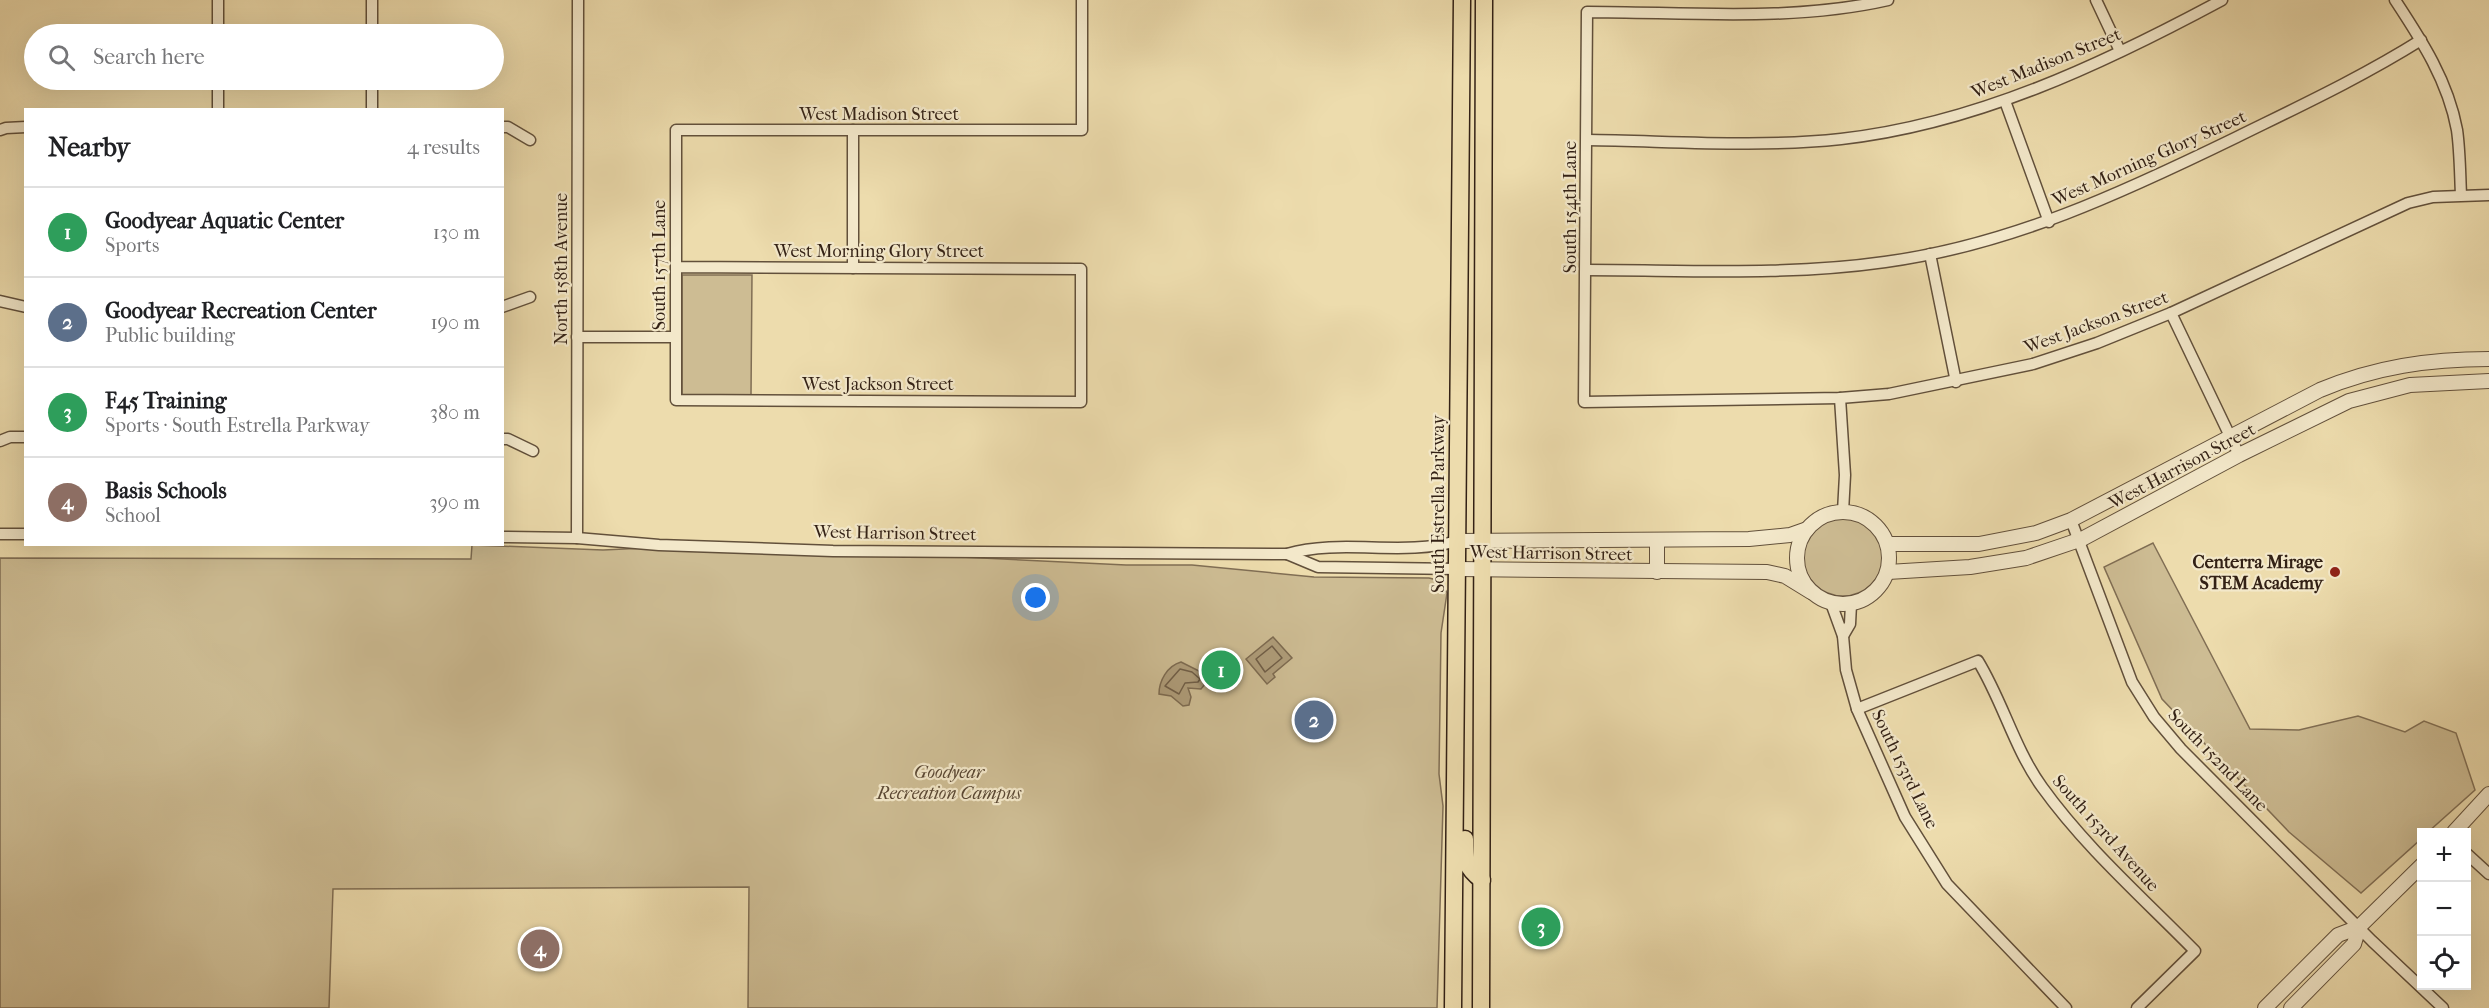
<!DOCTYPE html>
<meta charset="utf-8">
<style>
:root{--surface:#fff;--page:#f2f2f2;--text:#202124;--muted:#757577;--line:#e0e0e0;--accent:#0b8043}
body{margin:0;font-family:"IM FELL French Canon",serif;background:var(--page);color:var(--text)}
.controls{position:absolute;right:18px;bottom:18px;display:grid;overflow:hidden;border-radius:0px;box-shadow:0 6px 24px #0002}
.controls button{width:54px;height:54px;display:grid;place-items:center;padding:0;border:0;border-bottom:2px solid var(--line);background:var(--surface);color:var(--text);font:30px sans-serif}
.you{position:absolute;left:1036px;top:598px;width:21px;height:21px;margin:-15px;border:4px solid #fff;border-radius:50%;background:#1a73e8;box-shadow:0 0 0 9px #1a73e833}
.badge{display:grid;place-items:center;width:39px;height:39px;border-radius:50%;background:var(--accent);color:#fff;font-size:20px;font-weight:700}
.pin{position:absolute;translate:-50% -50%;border:3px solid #fff;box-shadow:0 2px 6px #0006}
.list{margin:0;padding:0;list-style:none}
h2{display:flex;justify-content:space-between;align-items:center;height:78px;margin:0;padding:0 24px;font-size:26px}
h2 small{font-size:20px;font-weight:400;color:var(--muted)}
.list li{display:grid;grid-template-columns:39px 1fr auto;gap:18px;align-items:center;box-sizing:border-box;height:90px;padding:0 24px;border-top:2px solid var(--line)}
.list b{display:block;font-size:22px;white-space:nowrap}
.list p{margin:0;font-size:20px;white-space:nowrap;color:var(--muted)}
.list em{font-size:20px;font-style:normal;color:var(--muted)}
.icon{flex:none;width:33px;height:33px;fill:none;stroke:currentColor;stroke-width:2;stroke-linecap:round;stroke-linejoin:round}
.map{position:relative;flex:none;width:2489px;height:1008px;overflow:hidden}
.search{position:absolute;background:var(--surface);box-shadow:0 6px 24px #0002;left:24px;top:24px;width:480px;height:66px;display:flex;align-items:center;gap:15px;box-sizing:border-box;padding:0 21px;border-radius:33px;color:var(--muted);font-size:22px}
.panel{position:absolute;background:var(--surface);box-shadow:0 6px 24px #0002;left:24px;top:108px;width:480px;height:438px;border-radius:0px}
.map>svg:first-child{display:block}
</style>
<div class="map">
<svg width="2489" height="1008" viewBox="0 0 2489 1008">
<rect width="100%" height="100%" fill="#eddcad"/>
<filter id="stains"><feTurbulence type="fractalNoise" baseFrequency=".00333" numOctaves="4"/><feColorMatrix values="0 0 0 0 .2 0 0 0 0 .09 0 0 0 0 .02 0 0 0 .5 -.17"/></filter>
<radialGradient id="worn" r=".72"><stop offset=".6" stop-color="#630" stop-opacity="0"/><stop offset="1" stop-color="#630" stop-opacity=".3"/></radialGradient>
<!-- green -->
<g fill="#cdbc93" stroke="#806e54" stroke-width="1.5">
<path d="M682 275H752L751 395H682Z"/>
<circle cx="1843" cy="556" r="40"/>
<path d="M2153 543 2250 729 2299 730 2358 716 2405 732 2424 721 2456 733 2475 790 2428 832H2422L2421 839 2361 893 2289 832 2162 699 2104 567Z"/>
<path d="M472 545 603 550 688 546 858 552 1126 565H1192L1314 577 1429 578 1441 581 1447 593 1441 633 1439 774 1443 806 1437 1008H748L749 887 333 889 329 1008H0V558L471 559Z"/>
</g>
<!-- water -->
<g fill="#ae9c79" stroke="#7d6b51" stroke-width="1.5">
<path d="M1273 637 1292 658 1273 674 1275 677 1267 684 1246 659Z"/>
<path d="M1181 662 1211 677 1201 689 1188 688 1191 697 1189 705 1183 706 1171 696 1159 694C1159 681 1167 666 1181 662Z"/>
</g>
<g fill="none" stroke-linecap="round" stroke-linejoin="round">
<!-- shore -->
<g stroke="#705e47" stroke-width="1.5">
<path d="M1272 646 1282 658 1265 672 1256 659Z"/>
<path d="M1180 669 1192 672 1200 679 1198 682 1185 683 1179 694 1165 686Z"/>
</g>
<defs>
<g id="minor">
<path d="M372 0V34"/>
<path d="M1888 0C1791 22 1686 12 1587 12L1584 402 1840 398 1889 394 2033 364 2097 343 2171 313 2408 203 2433 197 2489 195"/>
<path d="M2096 0 2120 51"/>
<path d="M2395 0C2422 41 2448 81 2457 130 2460 151 2460 174 2461 195"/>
<path d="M218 34V0"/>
<path d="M372 80V110"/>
<path d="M2005 101 2049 222"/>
<path d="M218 110V80"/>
<path d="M502 127H508L530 140"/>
<path d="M0 130 6 128 26 127"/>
<path d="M1587 140C1670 141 1757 148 1841 139 1976 124 2103 64 2222 0"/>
<path d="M1930 254 1956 382"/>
<path d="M676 267 1081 269V402L676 400V130H1082V0"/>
<path d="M853 268V130"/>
<path d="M1587 270C1686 270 1787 276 1885 262 2011 245 2124 192 2237 137 2300 106 2362 77 2421 40"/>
<path d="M0 301 26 307"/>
<path d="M502 307 530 297"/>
<path d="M2171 313 2239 455"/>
<path d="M577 337H675"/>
<path d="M1840 398 1845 475 1843 512"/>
<path d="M502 439H508L533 451"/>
<path d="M0 441 10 437H26"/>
<path d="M2071 520 2132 682 2154 717 2181 749 2372 941 2443 1008"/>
<path d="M0 534H26"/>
<path d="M502 537 577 538 659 545 833 551 1287 554C1342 538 1402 557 1457 541"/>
<path d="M577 538 578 0"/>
<path d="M1287 554 1318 567 1458 569"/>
<path d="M1831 603 1843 636 1846 670 1857 709 1905 817 1947 884 2066 1008"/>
<path d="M1843 636 1850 624 1851 604"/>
<path d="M1857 709 1978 661C2003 702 2014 748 2042 787 2085 847 2143 898 2195 951L2137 1008"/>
<path d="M2466 853 2489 874"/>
</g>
<g id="tertiary">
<circle cx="1843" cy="558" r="46"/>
<path d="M1457 541 1749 539 1790 535 1807 529"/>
<path d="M1888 544H1979L2036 533 2071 520 2320 390C2375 367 2429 359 2489 359"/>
<path d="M1458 569 1767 572 1785 576 1811 592"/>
<path d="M1657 572V541"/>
<path d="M1888 572 1970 567 2026 558 2082 539 2239 455 2349 401 2410 385 2489 381"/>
<path d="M2454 832 2489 794"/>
<path d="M2265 1008 2338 935 2359 927 2422 865"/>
<path d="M2291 1008 2354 944 2359 927"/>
</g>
<g id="primary">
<path d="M1465 839C1465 859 1465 868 1482 880"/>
<path d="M1453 1008 1462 0"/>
<path d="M1481 1008 1484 0"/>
</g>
</defs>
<!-- minor casing -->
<use href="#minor" stroke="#62503b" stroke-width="13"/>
<!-- tertiary casing -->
<use href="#tertiary" stroke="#62503b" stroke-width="16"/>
<!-- primary casing -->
<use href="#primary" stroke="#332115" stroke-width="19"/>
<!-- minor -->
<use href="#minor" stroke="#f3e8ca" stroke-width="10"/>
<!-- tertiary -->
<use href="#tertiary" stroke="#f3e8ca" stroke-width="14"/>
<!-- primary -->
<use href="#primary" stroke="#eddcad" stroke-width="16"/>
</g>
<!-- markers -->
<circle fill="#8f2418" stroke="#f3e8ca" stroke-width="2" cx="2335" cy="572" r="6"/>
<g text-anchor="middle" stroke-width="4.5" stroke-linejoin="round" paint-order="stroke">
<!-- street labels -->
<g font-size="18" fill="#332115" stroke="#f3e8ca">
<text transform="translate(2046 63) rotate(-22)" y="6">West Madison Street</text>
<text x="879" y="120">West Madison Street</text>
<text transform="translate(2149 158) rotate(-24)" y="6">West Morning Glory Street</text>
<text transform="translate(1570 207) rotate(-90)" y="6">South 154th Lane</text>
<text x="879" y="257">West Morning Glory Street</text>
<text transform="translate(659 265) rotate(-90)" y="6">South 157th Lane</text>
<text transform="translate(561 269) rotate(-90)" y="6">North 158th Avenue</text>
<text transform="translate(2096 322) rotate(-20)" y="6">West Jackson Street</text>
<text x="878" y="390">West Jackson Street</text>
<text transform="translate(2182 466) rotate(-28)" y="6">West Harrison Street</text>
<text transform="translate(1438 504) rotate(-90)" y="6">South Estrella Parkway</text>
<text transform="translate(895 533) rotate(1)" y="6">West Harrison Street</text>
<text transform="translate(1551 553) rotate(1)" y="6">West Harrison Street</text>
<text transform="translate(2218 760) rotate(46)" y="6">South 152nd Lane</text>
<text transform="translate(1905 769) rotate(64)" y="6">South 153rd Lane</text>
<text transform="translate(2106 833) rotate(48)" y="6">South 153rd Avenue</text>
</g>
<!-- poi labels -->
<g font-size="18" font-weight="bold" fill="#332115" stroke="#f3e8ca" text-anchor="end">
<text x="2323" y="568">Centerra Mirage<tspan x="2323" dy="21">STEM Academy</tspan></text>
</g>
<!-- park labels -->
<g font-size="18" font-style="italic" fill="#5a4834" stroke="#f3e8ca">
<text x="949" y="778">Goodyear<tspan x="949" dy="21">Recreation Campus</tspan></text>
</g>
</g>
<rect width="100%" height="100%" filter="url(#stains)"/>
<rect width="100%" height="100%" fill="url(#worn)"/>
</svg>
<div class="controls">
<button>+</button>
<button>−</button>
<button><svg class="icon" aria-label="locate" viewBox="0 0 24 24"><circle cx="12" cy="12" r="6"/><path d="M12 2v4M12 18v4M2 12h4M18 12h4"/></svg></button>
</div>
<div class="you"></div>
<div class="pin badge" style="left:1221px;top:670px;background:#2e9e5b">1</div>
<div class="pin badge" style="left:1314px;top:720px;background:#5c6f8a">2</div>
<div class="pin badge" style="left:1541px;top:927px;background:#2e9e5b">3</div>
<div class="pin badge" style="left:540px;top:949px;background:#8d6e63">4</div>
<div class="search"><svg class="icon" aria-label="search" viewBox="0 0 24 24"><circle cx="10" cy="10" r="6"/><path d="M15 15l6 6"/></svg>Search here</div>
<section class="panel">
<h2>Nearby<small>4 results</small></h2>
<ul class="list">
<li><span class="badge" style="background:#2e9e5b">1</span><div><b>Goodyear Aquatic Center</b><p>Sports</p></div><em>130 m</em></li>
<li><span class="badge" style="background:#5c6f8a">2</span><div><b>Goodyear Recreation Center</b><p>Public building</p></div><em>190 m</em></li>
<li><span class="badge" style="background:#2e9e5b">3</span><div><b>F45 Training</b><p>Sports · South Estrella Parkway</p></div><em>380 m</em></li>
<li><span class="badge" style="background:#8d6e63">4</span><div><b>Basis Schools</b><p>School</p></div><em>390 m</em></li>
</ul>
</section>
</div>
